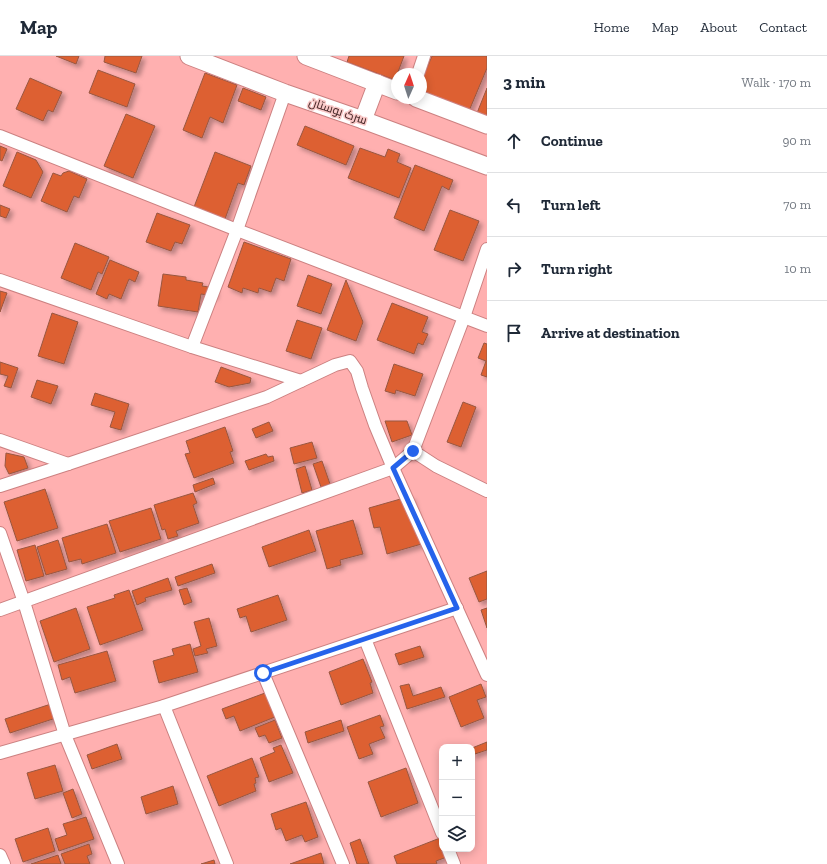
<!DOCTYPE html>
<meta charset="utf-8">
<style>
:root{--surface:#fff;--page:#f6f6f7;--text:#1f2937;--muted:#747a83;--line:#e0e1e3}
body{margin:0;font-family:"Zilla Slab",Cairo,serif;background:var(--page);color:var(--text)}
.controls{position:absolute;right:12px;bottom:12px;display:grid;overflow:hidden;border-radius:8px;box-shadow:0 2px 10px #0003}
.controls button{width:36px;height:36px;display:grid;place-items:center;padding:0;border:0;border-bottom:1px solid var(--line);background:var(--surface);color:var(--text);font:20px sans-serif}
.compass{position:absolute;left:391px;top:12px;width:36px;height:36px;border-radius:50%;background:var(--surface);box-shadow:0 2px 10px #0003;rotate:3deg}
.stop{position:absolute;width:12px;height:12px;margin:-9px;border:3px solid #2563eb;border-radius:50%;background:#fff}
.stop.end{background:#2563eb;border-color:#fff;box-shadow:0 1px 4px #0008}
.list{margin:0;padding:0;list-style:none}
h2{display:flex;justify-content:space-between;align-items:center;height:52px;margin:0;padding:0 16px;font-size:17px}
h2 small{font-size:13px;font-weight:400;color:var(--muted)}
.list li{display:grid;grid-template-columns:26px 1fr auto;gap:12px;align-items:center;box-sizing:border-box;height:64px;padding:0 16px;border-top:1px solid var(--line)}
.list b{display:block;font-size:15px;white-space:nowrap}
.list em{font-size:13px;font-style:normal;color:var(--muted)}
.icon{flex:none;width:22px;height:22px;fill:none;stroke:currentColor;stroke-width:2;stroke-linecap:round;stroke-linejoin:round}
.map{position:relative;flex:none;width:487px;height:808px;overflow:hidden}
header{display:flex;align-items:center;gap:24px;box-sizing:border-box;height:56px;padding:0 20px;background:var(--surface);border-bottom:1px solid var(--line)}
header strong{font-size:19px}
nav{display:flex;gap:22px;margin-inline-start:auto;font-size:14px}
main{display:flex}
aside{flex:1;background:var(--surface)}
.map>svg:first-child{display:block}
</style>
<header>
<strong>Map</strong>
<nav><a>Home</a><a>Map</a><a>About</a><a>Contact</a></nav>
</header>
<main>
<div class="map">
<svg width="487" height="808" viewBox="0 0 487 808">
<defs>
<filter id="shadow"><feDropShadow dx="3.5" dy="3.5" stdDeviation="2" flood-color="#0004"/></filter>
</defs>
<rect width="100%" height="100%" fill="#ffb0b0"/>
<!-- building -->
<g fill="#dd6032" stroke="#985741" filter="url(#shadow)">
<path d="M56 0H79L76 8Z"/>
<path d="M105 0H142L136 17 104 6Z"/>
<path d="M349 0H404L395 24 347 6Z"/>
<path d="M432 0H487V12L469 55 421 35V26Z"/>
<path d="M98 14 135 28 127 51 89 37Z"/>
<path d="M205 17 237 29 223 67 210 61 202 82 183 74Z"/>
<path d="M30 22 62 36 53 56 48 54 43 65 16 53Z"/>
<path d="M243 32 266 41 261 54 238 45Z"/>
<path d="M487 32V61L477 57Z"/>
<path d="M126 58 155 70 133 122 104 110Z"/>
<path d="M305 70 354 90 346 109 297 89Z"/>
<path d="M0 90 7 93 2 105 0 104Z"/>
<path d="M360 92 385 101 388 93 400 98 397 106 411 112 399 142 348 122Z"/>
<path d="M17 96 36 104 43 116 31 142 3 130Z"/>
<path d="M215 96 251 110 244 129 238 127 225 163 194 151Z"/>
<path d="M415 109 453 124 449 134 442 130 424 175 394 162Z"/>
<path d="M69 115 87 123 79 142 74 140 67 156 41 145 53 117 61 120 63 117Z"/>
<path d="M0 149 10 153 6 162 0 160Z"/>
<path d="M450 154 479 165 463 205 434 194Z"/>
<path d="M157 157 190 169 182 188 175 186 171 195 146 186Z"/>
<path d="M244 186 291 203 284 225 276 222 271 236 259 232 258 237 243 232 242 237 228 231Z"/>
<path d="M75 187 109 201 102 218 98 216 91 234 61 222Z"/>
<path d="M110 204 139 216 135 226 129 223 121 243 109 238 107 243 96 238Z"/>
<path d="M163 218 186 221V224L203 227 202 230 215 232 214 240 201 238 198 256 158 250Z"/>
<path d="M308 219 332 228 321 258 297 250Z"/>
<path d="M346 224 363 266 356 285 327 274Z"/>
<path d="M0 235 7 237 0 256Z"/>
<path d="M392 247 428 261 422 276 428 278 423 289 418 287 414 298 377 284Z"/>
<path d="M52 257 78 266 64 308 38 300Z"/>
<path d="M297 264 322 272 311 303 286 295Z"/>
<path d="M484 287 487 288V321L481 319 486 305 478 302Z"/>
<path d="M0 306 18 312 11 332 4 330 8 320 0 318Z"/>
<path d="M394 308 423 318 415 340 396 334 395 338 385 335Z"/>
<path d="M221 311 251 322 250 327 229 331 215 326Z"/>
<path d="M37 324 58 330 51 348 31 341Z"/>
<path d="M95 337 129 348 121 374 110 371 115 356 91 349Z"/>
<path d="M463 346 476 351 461 391 447 386Z"/>
<path d="M385 365H407L412 379 392 386Z"/>
<path d="M269 366 273 375 256 382 252 373Z"/>
<path d="M225 371 233 395 230 396 234 407 194 422 185 398 190 397 186 385Z"/>
<path d="M312 386 317 402 294 408 290 392Z"/>
<path d="M6 397 24 401 28 412 9 418 5 410Z"/>
<path d="M266 398 268 401 273 400 274 405 249 414 245 405Z"/>
<path d="M322 405 330 428 321 431 313 408Z"/>
<path d="M305 410 312 434 302 437 296 413Z"/>
<path d="M213 422 215 428 195 436 193 429Z"/>
<path d="M45 433 58 472 17 485 4 446Z"/>
<path d="M193 437 197 447 193 449 199 467 176 475 178 480 168 483 165 473 162 474 154 449Z"/>
<path d="M411 440 425 487 387 498 380 471 374 472 369 452Z"/>
<path d="M151 452 161 483 120 496 109 465Z"/>
<path d="M353 464 363 498 340 504 341 509 327 513 316 475Z"/>
<path d="M107 468 116 497 82 508 81 503 69 506 62 482Z"/>
<path d="M309 474 316 495 269 511 262 491Z"/>
<path d="M58 484 67 513 46 519 37 491Z"/>
<path d="M35 489 44 520 26 525 17 494Z"/>
<path d="M212 508 215 517 178 530 175 521Z"/>
<path d="M487 515V543L479 546 469 522Z"/>
<path d="M168 522 172 534 145 542 146 545 137 549 132 535Z"/>
<path d="M187 532 192 546 184 549 179 534Z"/>
<path d="M129 534 143 574 100 589 87 551 115 542 114 539Z"/>
<path d="M278 539 287 564 251 576 246 560 240 562 237 553Z"/>
<path d="M76 552 90 593 54 606 40 565Z"/>
<path d="M487 552V572L481 554Z"/>
<path d="M209 562 217 590 206 593 208 597 195 600 193 593 201 590 194 566Z"/>
<path d="M190 588 198 616 159 627 153 605 174 599 172 593Z"/>
<path d="M420 590 424 601 399 609 395 598Z"/>
<path d="M107 595 116 625 75 637 70 621 62 624 58 609Z"/>
<path d="M363 603 372 626 370 627 373 637 341 649 329 616Z"/>
<path d="M409 628 413 640 441 631 445 641 407 653 400 630Z"/>
<path d="M481 628 486 641 477 644 484 662 461 671 449 641Z"/>
<path d="M265 637 275 661 240 675 234 660 226 663 222 653Z"/>
<path d="M54 647 59 661 10 677 5 663Z"/>
<path d="M380 659 384 670 380 671 385 682 369 688 373 698 359 703 347 671Z"/>
<path d="M275 664 282 682 269 687 265 679 259 681 255 672Z"/>
<path d="M341 664 344 675 308 687 305 676Z"/>
<path d="M487 686V694L472 699V692Z"/>
<path d="M117 688 122 703 92 713 87 699Z"/>
<path d="M281 689 293 717 269 726 260 702 275 696 273 692Z"/>
<path d="M252 702 259 721 255 722 256 727 254 728 256 735 219 750 207 720Z"/>
<path d="M55 709 63 735 35 743 27 717Z"/>
<path d="M406 712 418 747 381 761 368 726Z"/>
<path d="M173 730 178 748 146 758 141 741Z"/>
<path d="M73 733 82 758 72 762 63 737Z"/>
<path d="M306 746 318 781 305 786 302 779 286 785 281 772 276 774 271 758Z"/>
<path d="M86 761 94 783 59 795 55 783 67 779 63 768Z"/>
<path d="M48 772 55 795 23 806 15 783Z"/>
<path d="M440 782 442 787V793H444L447 801 436 805 437 808H397L394 800Z"/>
<path d="M360 783 369 808H357L350 787Z"/>
<path d="M89 788 92 798 87 800 90 808H65L61 798Z"/>
<path d="M321 797 324 808H290Z"/>
<path d="M58 799 61 808H31Z"/>
<path d="M214 804 215 808H201Z"/>
</g>
<g fill="none" stroke-linecap="round" stroke-linejoin="round">
<defs>
<g id="street">
<path d="M418 18 424 0"/>
<path d="M0 80 237 174 487 270"/>
<path d="M0 224 192 291 301 325"/>
<path d="M192 291 237 174 285 37"/>
<path d="M0 384 68 408"/>
<path d="M413 395 436 410 487 435"/>
<path d="M0 430 68 408 267 341 335 309 350 305 357 315 362 332 375 369 393 412 487 619"/>
<path d="M0 477 24 546 65 679 118 808"/>
<path d="M0 554 393 412 413 395 464 261 487 193"/>
<path d="M365 583 442 777"/>
<path d="M263 617 343 808"/>
<path d="M164 650 227 808"/>
<path d="M0 697 164 650 457 552"/>
<path d="M448 793 454 808"/>
<path d="M0 799 4 808"/>
</g>
<g id="secondary">
<path d="M189 0 285 37 363 64 487 110"/>
<path d="M306 0 397 35"/>
<path d="M416 42 487 69"/>
<path d="M363 64 377 27"/>
</g>
</defs>
<!-- street casing -->
<use href="#street" stroke="#cc8181" stroke-width="14"/>
<!-- secondary casing -->
<use href="#secondary" stroke="#cc8181" stroke-width="19"/>
<!-- street -->
<use href="#street" stroke="#fff" stroke-width="12"/>
<!-- secondary -->
<use href="#secondary" stroke="#fff" stroke-width="17"/>
</g>
<g fill="none" stroke-linecap="round" stroke-linejoin="round">
<!-- route -->
<path stroke="#2563eb" stroke-width="5" d="M263 617 457 552 393 412 413 395"/>
</g>
<g text-anchor="middle" stroke-width="3" stroke-linejoin="round" paint-order="stroke">
<!-- street labels -->
<g font-size="12" fill="#422424" stroke="#f8c7c6">
<text transform="translate(338 55) rotate(19)" y="4">سرک بوستان</text>
</g>
</g>
</svg>
<div class="controls">
<button>+</button>
<button>−</button>
<button><svg class="icon" aria-label="layers" viewBox="0 0 24 24"><path d="M12 4l9 5-9 5-9-5zM3 14l9 5 9-5"/></svg></button>
</div>
<svg class="compass" viewBox="-18 -18 36 36"><path d="M0-13l5 13h-10z" fill="#e53935"/><path d="M0 13l5-13h-10z" fill="#747a83"/></svg>
<div class="stop" style="left:263px;top:617px"></div>
<div class="stop end" style="left:413px;top:395px"></div>
</div>
<aside>
<h2>3 min<small>Walk · 170 m</small></h2>
<ul class="list">
<li><svg class="icon" aria-label="ahead" viewBox="0 0 24 24"><path d="M12 20V5M6 11l6-6 6 6"/></svg><div><b>Continue</b></div><em>90 m</em></li>
<li><svg class="icon" aria-label="left" viewBox="0 0 24 24"><path d="M17 20v-9H6M10 6l-5 5 5 5"/></svg><div><b>Turn left</b></div><em>70 m</em></li>
<li><svg class="icon" aria-label="right" viewBox="0 0 24 24"><path d="M7 20v-9h11M14 6l5 5-5 5"/></svg><div><b>Turn right</b></div><em>10 m</em></li>
<li><svg class="icon" aria-label="arrive" viewBox="0 0 24 24"><path d="M6 21V4h12l-3 4 3 4H6"/></svg><div><b>Arrive at destination</b></div></li>
</ul>
</aside>
</main>
